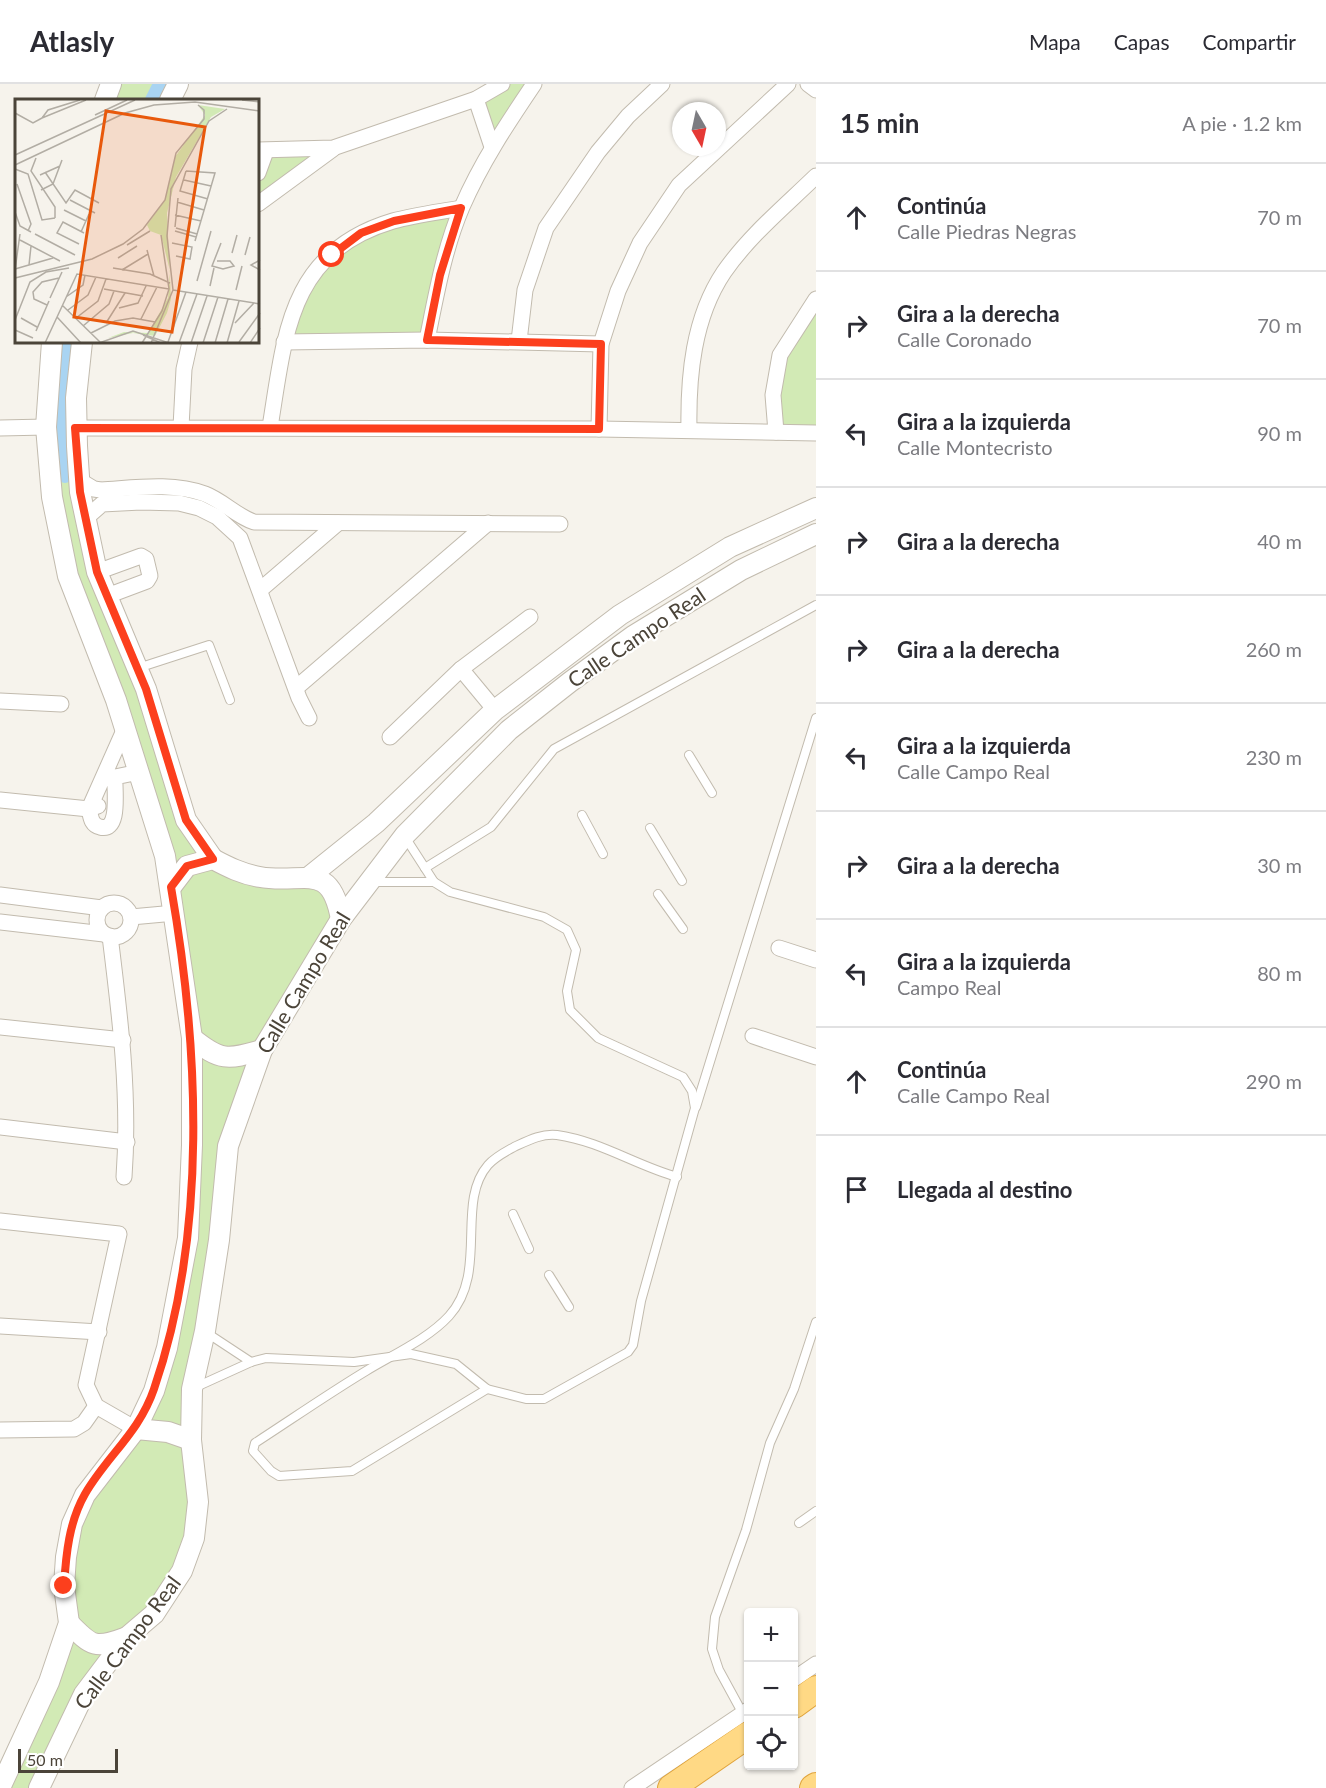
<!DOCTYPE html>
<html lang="es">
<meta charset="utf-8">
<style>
:root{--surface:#fff;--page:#f2f2f3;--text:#2b2b33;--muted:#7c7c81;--line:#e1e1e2}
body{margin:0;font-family:Lato,sans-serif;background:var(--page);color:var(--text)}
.controls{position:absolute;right:18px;bottom:18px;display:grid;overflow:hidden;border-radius:6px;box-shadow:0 2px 4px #0004}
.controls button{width:54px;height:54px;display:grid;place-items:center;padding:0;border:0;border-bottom:2px solid var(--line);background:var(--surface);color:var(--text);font:30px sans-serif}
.compass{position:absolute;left:672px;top:18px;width:54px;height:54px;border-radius:50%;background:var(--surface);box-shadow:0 2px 4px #0004;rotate:171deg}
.scale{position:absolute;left:18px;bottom:15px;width:100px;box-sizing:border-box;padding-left:6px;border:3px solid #4b4439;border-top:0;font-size:16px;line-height:21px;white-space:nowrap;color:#4b4439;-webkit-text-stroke:4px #fff;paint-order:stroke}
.stop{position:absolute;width:18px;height:18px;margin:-14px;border:4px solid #fc3f1d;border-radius:50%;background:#fff}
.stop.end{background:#fc3f1d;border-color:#fff;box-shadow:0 2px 6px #0008}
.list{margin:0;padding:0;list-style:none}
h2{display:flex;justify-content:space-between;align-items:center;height:78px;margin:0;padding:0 24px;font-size:26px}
h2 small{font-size:20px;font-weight:400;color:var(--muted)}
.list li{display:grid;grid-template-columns:39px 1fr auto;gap:18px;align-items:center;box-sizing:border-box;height:108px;padding:0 24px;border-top:2px solid var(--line)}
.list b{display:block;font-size:22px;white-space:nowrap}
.list p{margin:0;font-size:20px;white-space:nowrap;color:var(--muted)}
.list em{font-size:20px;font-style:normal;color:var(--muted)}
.icon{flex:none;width:33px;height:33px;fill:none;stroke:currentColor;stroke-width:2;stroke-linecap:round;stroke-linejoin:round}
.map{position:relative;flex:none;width:816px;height:1704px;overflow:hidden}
header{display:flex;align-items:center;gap:36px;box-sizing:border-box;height:84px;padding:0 30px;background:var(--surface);border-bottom:2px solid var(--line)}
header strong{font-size:28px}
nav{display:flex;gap:33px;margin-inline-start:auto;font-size:21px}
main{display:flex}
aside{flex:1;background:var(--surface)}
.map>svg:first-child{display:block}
</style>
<header>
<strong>Atlasly</strong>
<nav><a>Mapa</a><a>Capas</a><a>Compartir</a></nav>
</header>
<main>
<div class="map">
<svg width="816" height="1704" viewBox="0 0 816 1704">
<rect width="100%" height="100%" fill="#f6f3ec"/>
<!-- green -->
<g fill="#d2eab5">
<path d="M111 0H178L170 16H105Z"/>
<path d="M502 0H534L492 63 476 15Z"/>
<path d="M333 64 258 120V89L266 67Z"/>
<path d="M461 124 427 256 284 258 296 217 361 149Z"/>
<path d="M816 215V349L776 348 780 271Z"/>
<path d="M52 258H82L80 408 186 736 238 788 310 792 341 835 262 966 228 1062 205 1247 194 1454 127 1553 39 1704H0L69 1539 72 1440 136 1345 167 1264 192 1061 174 824 52 413Z"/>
</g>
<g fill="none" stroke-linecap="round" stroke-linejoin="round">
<!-- canal -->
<g stroke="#a9d4f2" stroke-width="14">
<path d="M152 16 160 0"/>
<path d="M65 392C62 348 58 302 67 258"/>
</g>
<defs>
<g id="service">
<path d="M138 584 209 561 230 616"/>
<path d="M689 671 712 709"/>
<path d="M582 731 603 770"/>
<path d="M650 744 682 797"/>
<path d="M405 753 434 798"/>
<path d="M425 784 491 743 554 665 816 521"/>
<path d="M658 810 683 845"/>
<path d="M696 1023 816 634"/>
<path d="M513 1130 529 1165"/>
<path d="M549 1191 569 1223"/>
<path d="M207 1249 251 1278"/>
<path d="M196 1303 251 1278 266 1274 354 1278 411 1270 456 1280 487 1305 526 1315H544L628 1268 633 1261 641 1217 695 1024 692 1007 683 993 598 954 570 926 567 907 576 866 567 846 544 833 450 808 434 798H371"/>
<path d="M487 1305 352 1387 279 1392 271 1387 253 1367 255 1359C292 1335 328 1310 366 1287 392 1271 428 1255 449 1232 489 1188 455 1119 488 1081 495 1073 505 1068 514 1063 527 1057 542 1049 557 1051 600 1057 637 1082 677 1093"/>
<path d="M799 1439 816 1427"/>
<path d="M743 1630 719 1586 712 1565 715 1533 746 1446 770 1359 794 1305 816 1238"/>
</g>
<g id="minor">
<path d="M808 0 816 6"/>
<path d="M476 15 492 63"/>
<path d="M258 66 333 64 476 15 502 0"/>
<path d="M258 89 266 67"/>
<path d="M258 120 333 65"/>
<path d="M427 256C436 212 444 165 462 123 481 79 507 40 534 0"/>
<path d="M519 257 525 206 546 144 598 68 628 32 662 0"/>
<path d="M284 258 427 256 601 260"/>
<path d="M181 343 184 285 190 258"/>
<path d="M270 343C285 252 288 168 393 137 415 131 439 128 461 124"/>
<path d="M0 344 46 343"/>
<path d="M75 344 599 345 816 349"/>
<path d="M599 345 601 260 618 207 640 159 679 101 788 0"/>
<path d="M689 346C688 293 693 234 724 188 749 152 784 123 816 92"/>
<path d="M776 348 773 311 780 271 816 215"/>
<path d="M79 396 94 405 101 406C135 404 172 398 205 410 223 417 236 432 254 438L560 440"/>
<path d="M86 434 102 420 141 418 179 419 199 424 217 433 240 454 299 614 309 634"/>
<path d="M97 488 141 472 146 475 150 492 147 497 107 512"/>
<path d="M260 506 338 439"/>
<path d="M461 585 495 626"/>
<path d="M296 604 488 439"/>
<path d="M0 617 61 620"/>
<path d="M125 644 89 725C91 733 91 741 100 743 121 749 114 705 115 693L139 688"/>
<path d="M390 653 461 585 530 533"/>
<path d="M0 716 89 725 98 722"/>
<path d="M0 811 102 824"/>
<circle cx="114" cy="836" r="17"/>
<path d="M131 833 175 829"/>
<path d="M0 838 104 850"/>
<path d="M110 852C120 932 130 1012 124 1093"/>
<path d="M779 864 816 876"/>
<path d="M0 943 123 956"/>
<path d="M753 952 816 973"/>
<path d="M0 1043 127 1058"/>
<path d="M0 1137 119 1150 86 1301 96 1322 136 1345"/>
<path d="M0 1242 99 1248"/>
<path d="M0 1346 74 1345 84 1339 96 1322"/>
<path d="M794 1595 816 1580"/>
<path d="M632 1704 748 1626"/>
</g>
<g id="tertiary">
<path d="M105 16 111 0"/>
<path d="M170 16 178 0"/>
<path d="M82 258 76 314 77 362 80 408 97 488 146 605 186 736 213 775"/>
<path d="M310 792 376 739 495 626 620 531 730 463 816 424"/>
<path d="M171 803 187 782 213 775C228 783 242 790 260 793 303 801 330 775 341 835"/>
<path d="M192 954C220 977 227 976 262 966"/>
<path d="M136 1345 168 1348 191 1356"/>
<path d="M69 1539C92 1563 95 1565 127 1553"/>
<path d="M0 1704 49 1598 69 1539 64 1502 66 1473 72 1440 85 1411 136 1345 154 1307 167 1264 188 1154 192 1061V954L165 772 116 616 68 492 52 413 46 343 52 258"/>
<path d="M39 1704 84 1610 127 1553 154 1530 182 1487 194 1454 198 1418 191 1356 192 1305 205 1247 219 1156 228 1062 262 966 341 835 405 751 509 646 570 598 633 552 741 486 816 450"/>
</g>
<g id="trunk">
<path d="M794 1621 816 1605"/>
<path d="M671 1704 748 1651"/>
<path d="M813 1704 816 1702"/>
</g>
</defs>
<!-- service casing -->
<use href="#service" stroke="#c2bbae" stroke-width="10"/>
<!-- minor casing -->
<use href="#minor" stroke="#c2bbae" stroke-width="17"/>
<!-- tertiary casing -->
<use href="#tertiary" stroke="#c2bbae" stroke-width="22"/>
<!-- trunk casing -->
<use href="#trunk" stroke="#e0a43c" stroke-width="28"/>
<!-- service -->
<use href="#service" stroke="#fff" stroke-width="8"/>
<!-- minor -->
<use href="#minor" stroke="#fff" stroke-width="15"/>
<!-- tertiary -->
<use href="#tertiary" stroke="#fff" stroke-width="20"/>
<!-- trunk -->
<use href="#trunk" stroke="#ffd985" stroke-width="26"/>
</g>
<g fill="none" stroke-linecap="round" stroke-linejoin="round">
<!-- route -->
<path stroke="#fc3f1d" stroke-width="8" d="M64 1502C66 1470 69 1438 85 1410 107 1372 139 1349 154 1305 208 1148 199 963 171 803L187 782 213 775 186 736 146 605 97 488 80 408 75 344 599 345 601 260 427 256 440 191 461 124 394 137 361 149 332 171"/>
</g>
<g text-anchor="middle" stroke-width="4.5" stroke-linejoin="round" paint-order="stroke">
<!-- street labels -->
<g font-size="21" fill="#4b4439" stroke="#fff">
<text transform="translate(637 554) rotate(-34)" y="7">Calle Campo Real</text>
<text transform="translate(304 899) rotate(-59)" y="7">Calle Campo Real</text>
<text transform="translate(128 1559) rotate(-53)" y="7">Calle Campo Real</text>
</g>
</g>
<!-- overview -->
<g transform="translate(15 15)">
<rect width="244" height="244" fill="#f6f3ec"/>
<path d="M183 6 210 10 196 18 161 78 152 114 156 200 152 214 140 237 118 234 93 239 109 233 133 234 153 199 155 172 146 136 135 132 132 126 150 101 160 58 190 16Z" fill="#d2eab5"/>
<path fill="none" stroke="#b2ada4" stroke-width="1.5" d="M65 1 33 11 27 19 71 1M227 1 245 3M0 14 18 24 27 19M80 16 112 1M0 56 120 1M21 59 16 72 40 108V119M0 66 110 14 139 6 180 3 245 12M0 70 13 75 27 121 40 119M171 72 200 74 180 142M171 72 165 92 193 100M30 73 51 104 60 91 84 104M25 76 45 67M169 81 196 87M2 85 16 125 13 132M26 91 38 85 47 61M55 101 80 114M162 103 189 111M49 111 71 122M0 113 5 127 16 133M160 116 186 122M160 128 163 99M161 129 182 135M160 132 181 138M66 133 74 115M20 135 60 156M5 141 45 162M157 144 177 148 175 160 161 157M64 145 42 134 48 123 69 134M112 146 135 132M132 151 139 177M217 154 222 136M230 156 235 138M103 159 122 147M245 161 236 166 245 171M202 162H215L219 167 208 170 197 167 206 144M14 166 16 147M98 169 135 175 155 184M0 170 38 159M0 171 5 135M107 171 133 155M0 179 77 160 108 145 128 130 150 101 161 54 189 20V11L183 6M182 182 196 132M195 187 199 169M89 190 128 197M158 191 245 205M221 191 227 167M51 198 68 186 70 176M35 199 47 173M32 206 19 200 18 193 27 183 44 179M47 206 85 243M104 209 123 204 131 187M53 211 73 196 81 178M42 218 66 244M6 219 22 228M61 219 83 202 91 180M126 220 142 188M0 221 15 183 31 173 54 169M91 224 110 194M220 224 239 204M68 227 94 205 99 192M0 231 18 239M21 232 34 202M76 234 100 222 118 219 140 223M128 236 146 244M153 243 171 193M224 243 245 214M30 244 62 175 154 190M84 244 118 232 154 244M127 244 147 212 154 190 146 136M136 244 158 191 152 137 156 90 194 22 212 10M164 244 182 195M176 244 192 197M188 244 203 198M200 244 213 200M212 244 224 202M235 244 245 229"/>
<path fill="#e8590c" fill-opacity="0.15" stroke="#e8590c" stroke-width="3" d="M91 12 190 28 157 233 59 218Z"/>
<rect width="244" height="244" fill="none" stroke="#4b4439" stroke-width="3"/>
</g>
</svg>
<div class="controls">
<button>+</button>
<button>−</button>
<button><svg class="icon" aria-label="locate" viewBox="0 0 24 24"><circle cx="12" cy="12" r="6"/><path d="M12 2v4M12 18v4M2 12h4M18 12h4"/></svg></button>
</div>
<svg class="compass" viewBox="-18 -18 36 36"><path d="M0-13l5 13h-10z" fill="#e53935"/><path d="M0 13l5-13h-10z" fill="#7c7c81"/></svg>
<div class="scale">50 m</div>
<div class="stop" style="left:332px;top:171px"></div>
<div class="stop end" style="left:64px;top:1502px"></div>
</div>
<aside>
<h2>15 min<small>A pie · 1.2 km</small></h2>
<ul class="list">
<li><svg class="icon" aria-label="ahead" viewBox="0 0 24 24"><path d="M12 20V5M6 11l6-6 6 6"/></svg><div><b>Continúa</b><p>Calle Piedras Negras</p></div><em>70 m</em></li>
<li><svg class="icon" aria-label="right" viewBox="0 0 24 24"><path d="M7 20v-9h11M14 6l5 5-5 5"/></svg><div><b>Gira a la derecha</b><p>Calle Coronado</p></div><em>70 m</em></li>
<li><svg class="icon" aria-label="left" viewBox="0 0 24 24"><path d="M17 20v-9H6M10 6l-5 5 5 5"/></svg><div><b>Gira a la izquierda</b><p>Calle Montecristo</p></div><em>90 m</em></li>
<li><svg class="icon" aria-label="right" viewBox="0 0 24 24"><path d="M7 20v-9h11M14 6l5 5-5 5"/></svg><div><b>Gira a la derecha</b></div><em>40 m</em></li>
<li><svg class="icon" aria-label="right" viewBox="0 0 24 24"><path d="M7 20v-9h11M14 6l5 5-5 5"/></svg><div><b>Gira a la derecha</b></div><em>260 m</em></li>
<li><svg class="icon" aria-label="left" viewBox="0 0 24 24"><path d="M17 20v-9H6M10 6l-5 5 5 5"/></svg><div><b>Gira a la izquierda</b><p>Calle Campo Real</p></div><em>230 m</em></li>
<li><svg class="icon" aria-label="right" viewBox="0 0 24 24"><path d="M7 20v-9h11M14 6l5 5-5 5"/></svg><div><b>Gira a la derecha</b></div><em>30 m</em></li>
<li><svg class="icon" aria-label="left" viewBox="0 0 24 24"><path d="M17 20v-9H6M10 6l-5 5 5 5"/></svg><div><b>Gira a la izquierda</b><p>Campo Real</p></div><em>80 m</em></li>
<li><svg class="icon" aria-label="ahead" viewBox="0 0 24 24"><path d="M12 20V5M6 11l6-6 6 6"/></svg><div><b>Continúa</b><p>Calle Campo Real</p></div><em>290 m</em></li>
<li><svg class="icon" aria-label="arrive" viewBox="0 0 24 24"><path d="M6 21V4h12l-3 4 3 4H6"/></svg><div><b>Llegada al destino</b></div></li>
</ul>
</aside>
</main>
